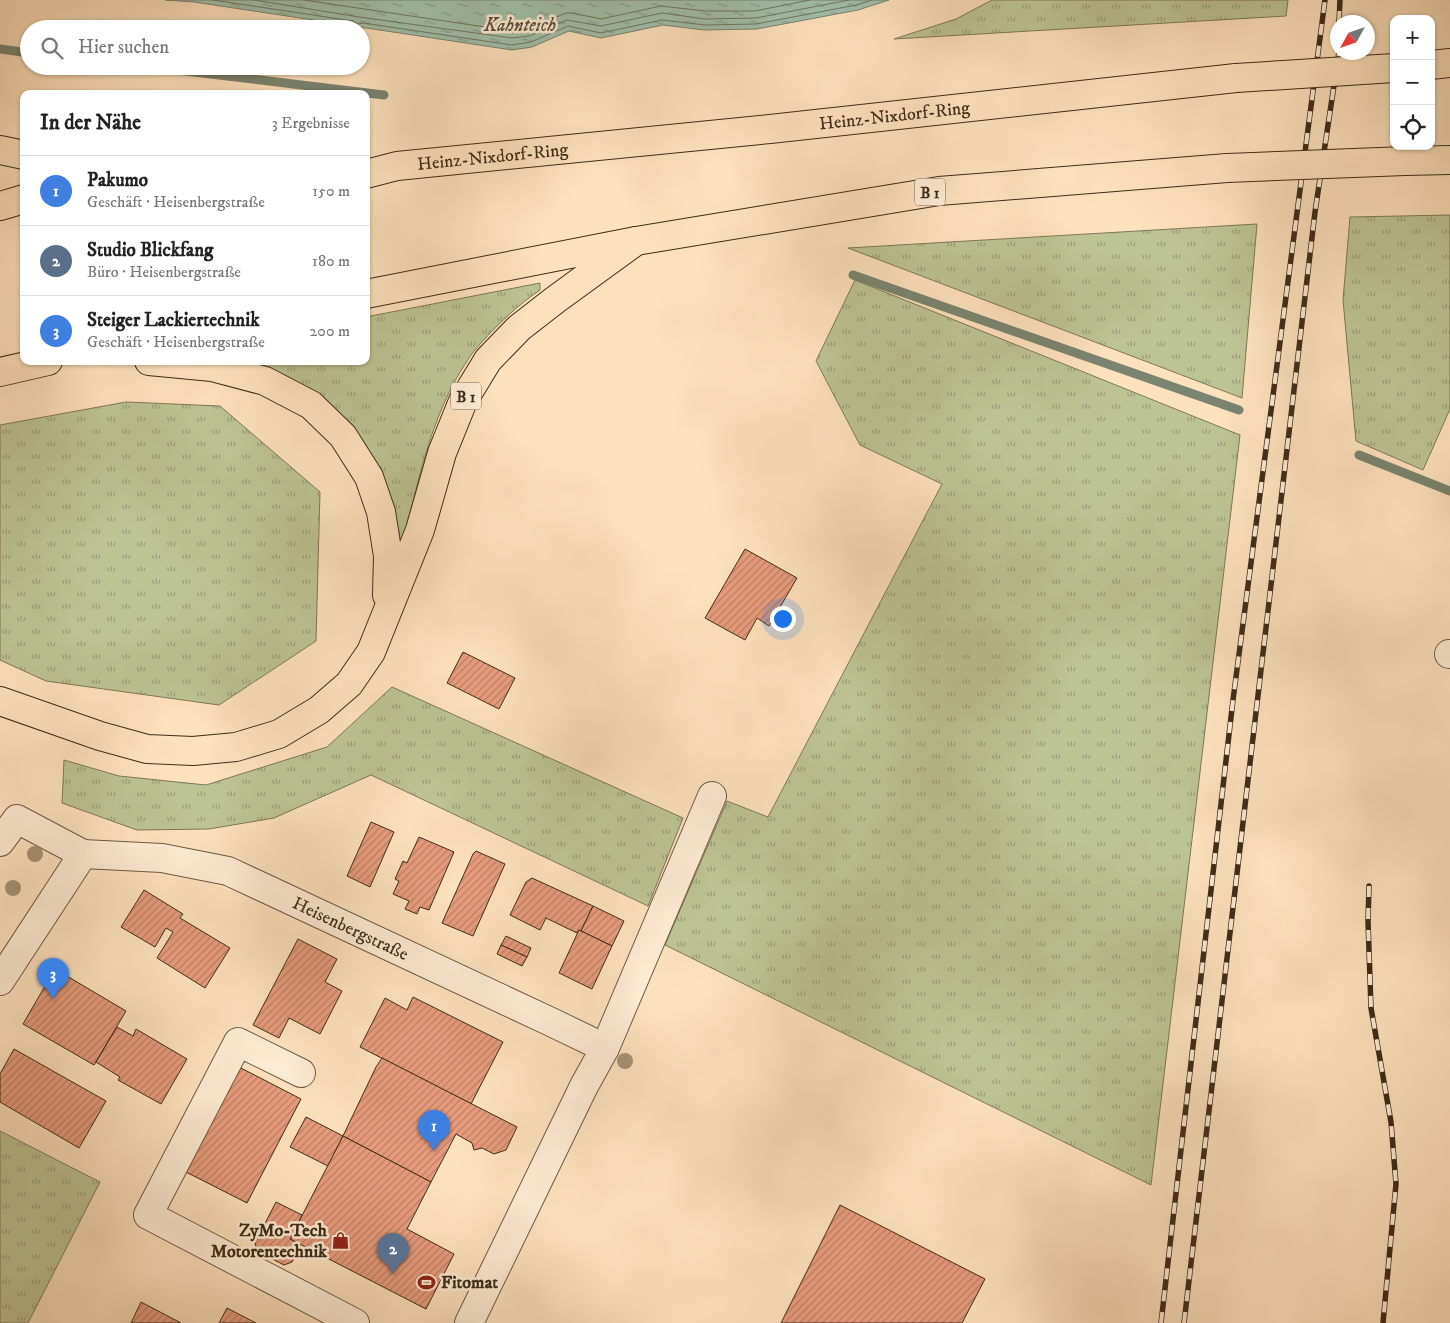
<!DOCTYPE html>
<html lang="de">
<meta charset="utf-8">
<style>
:root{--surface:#fff;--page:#f6f6f6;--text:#222;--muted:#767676;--line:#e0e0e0;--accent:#8f2418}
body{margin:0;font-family:"IM FELL DW Pica",serif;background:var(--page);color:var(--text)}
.controls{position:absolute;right:15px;top:15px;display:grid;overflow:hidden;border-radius:10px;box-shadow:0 1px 4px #0004}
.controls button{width:45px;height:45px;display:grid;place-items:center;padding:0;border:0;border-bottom:1px solid var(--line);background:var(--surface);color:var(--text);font:25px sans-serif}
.compass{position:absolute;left:1330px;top:15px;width:45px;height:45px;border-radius:50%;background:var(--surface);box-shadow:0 1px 4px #0004;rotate:230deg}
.you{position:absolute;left:782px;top:618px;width:18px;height:18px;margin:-12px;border:4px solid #fff;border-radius:50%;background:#1a73e8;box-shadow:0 0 0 8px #1a73e833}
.badge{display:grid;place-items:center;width:32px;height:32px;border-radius:50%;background:var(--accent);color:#fff;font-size:16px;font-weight:700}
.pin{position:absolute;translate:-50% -41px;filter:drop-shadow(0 1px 2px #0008)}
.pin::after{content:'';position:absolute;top:26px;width:18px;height:15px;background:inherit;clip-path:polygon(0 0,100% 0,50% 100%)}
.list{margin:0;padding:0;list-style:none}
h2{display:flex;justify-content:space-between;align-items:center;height:65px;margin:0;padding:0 20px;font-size:21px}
h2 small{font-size:16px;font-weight:400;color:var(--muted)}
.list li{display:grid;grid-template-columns:32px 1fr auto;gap:15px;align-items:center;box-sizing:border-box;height:70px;padding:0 20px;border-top:1px solid var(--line)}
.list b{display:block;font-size:19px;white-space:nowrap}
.list p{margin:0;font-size:16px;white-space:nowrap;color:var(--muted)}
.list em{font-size:16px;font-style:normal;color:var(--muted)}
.icon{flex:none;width:28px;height:28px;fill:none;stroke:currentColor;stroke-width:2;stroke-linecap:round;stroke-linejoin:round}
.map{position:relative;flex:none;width:1450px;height:1323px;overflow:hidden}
.search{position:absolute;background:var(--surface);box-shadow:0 1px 4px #0004;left:20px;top:20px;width:350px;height:55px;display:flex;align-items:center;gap:12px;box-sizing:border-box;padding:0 18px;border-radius:28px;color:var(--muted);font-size:19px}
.panel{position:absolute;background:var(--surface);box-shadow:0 1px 4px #0004;left:20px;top:90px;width:350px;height:275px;border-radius:10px}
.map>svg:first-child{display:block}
</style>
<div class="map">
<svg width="1450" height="1323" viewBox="0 0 1450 1323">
<defs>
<pattern id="grass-tufts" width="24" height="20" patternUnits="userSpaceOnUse" patternTransform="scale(1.25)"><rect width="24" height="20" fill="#bdc493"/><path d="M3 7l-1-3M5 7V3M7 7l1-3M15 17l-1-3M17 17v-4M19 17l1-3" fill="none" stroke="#9b9f77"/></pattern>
<pattern id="water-ripples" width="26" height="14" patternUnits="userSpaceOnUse" patternTransform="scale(1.25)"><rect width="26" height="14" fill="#a1bfab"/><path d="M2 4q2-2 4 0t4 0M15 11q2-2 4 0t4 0" fill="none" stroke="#859b8a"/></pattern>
<pattern id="building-hatch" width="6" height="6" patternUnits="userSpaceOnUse" patternTransform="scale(1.25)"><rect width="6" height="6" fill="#e79c7c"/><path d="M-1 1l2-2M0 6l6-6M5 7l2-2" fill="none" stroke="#bd7f65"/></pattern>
</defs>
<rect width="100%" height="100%" fill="#fee2bd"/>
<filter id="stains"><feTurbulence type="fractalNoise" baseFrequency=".004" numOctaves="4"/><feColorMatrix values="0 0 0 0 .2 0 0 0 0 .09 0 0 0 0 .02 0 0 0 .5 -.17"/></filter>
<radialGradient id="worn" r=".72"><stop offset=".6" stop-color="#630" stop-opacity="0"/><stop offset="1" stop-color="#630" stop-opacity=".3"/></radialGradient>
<!-- grass -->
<g fill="url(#grass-tufts)" stroke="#7e7855">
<path d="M992 0H1288L1286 16 894 39 956 19Z"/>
<path d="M1450 215V409L1423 470 1356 441 1343 300 1350 217Z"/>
<path d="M1257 224 1242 398 848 248Z"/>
<path d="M855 280 1240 435 1151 1185 665 945 727 801 768 817 942 484 860 445 816 361Z"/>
<path d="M540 283V290C518 305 499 323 481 343 476 349 471 354 467 361 429 418 417 488 400 554L394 507 382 475 361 443 202 361H366V317Z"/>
<path d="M126 402 220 406 320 492 316 641 219 705 46 681 0 660V425Z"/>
<path d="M392 687 683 818 648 906 371 775 274 818 209 829 137 830 62 803 64 760 119 776 206 785 327 747Z"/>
<path d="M0 1131 100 1182 28 1323H0Z"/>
</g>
<!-- water -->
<path fill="url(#water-ripples)" stroke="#7a8470" d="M165 0H889L858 10 757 29 704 30 663 25 601 38 569 31 532 47 512 50 194 2Z"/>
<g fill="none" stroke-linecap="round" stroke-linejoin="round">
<!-- shore -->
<g stroke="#707561" stroke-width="1">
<path d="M213 0 353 21 358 24 363 23 512 45 531 42 568 26 601 33 662 20 705 25 756 24 856 5 872 0"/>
<path d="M254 0 359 17 512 38 529 36 567 20 601 26 662 13 705 19 756 18 849 0"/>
<path d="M304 0 512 31 527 29 566 13H572L601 19 661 6 705 11H755L810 0"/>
</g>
<!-- stream -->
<g stroke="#7a8470" stroke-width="9">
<path d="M0 49 29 53"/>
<path d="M144 66 384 95"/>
<path d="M853 275 1239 410"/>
<path d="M1359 455 1450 491"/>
</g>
</g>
<!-- building -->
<g fill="url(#building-hatch)" stroke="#3f2b17">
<path d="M745 549 797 578 769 626 757 618 745 640 705 618Z"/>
<path d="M463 652 515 678 499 709 447 683Z"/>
<path d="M371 822 394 832 370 887 347 876Z"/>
<path d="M419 837 454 852 429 910 420 907 417 914 405 909 409 901 393 894 399 881 395 879 403 861 407 863Z"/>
<path d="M476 851 505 864 473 936 442 923 473 854Z"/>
<path d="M532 878 593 906 581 931 579 930 577 933 546 918 540 930 510 915 526 882Z"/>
<path d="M144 890 183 914 180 918 230 948 205 988 157 958 173 932 166 928 155 947 121 927Z"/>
<path d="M593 906 624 921 612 946 581 931Z"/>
<path d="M579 930 612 946 592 989 559 973Z"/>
<path d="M506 936 531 948 527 957 501 945Z"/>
<path d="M298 939 337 959 325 982 342 991 320 1034 289 1018 279 1038 253 1025Z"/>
<path d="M501 945 527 957 522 966 497 954Z"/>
<path d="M55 969 126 1011 94 1065 23 1024Z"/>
<path d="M413 997 503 1042 471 1104 360 1047 385 998 407 1010Z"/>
<path d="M117 1027 133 1036 136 1029 187 1059 161 1104 118 1080 120 1077 96 1062Z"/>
<path d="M14 1049 106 1101 79 1148 0 1102V1074Z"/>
<path d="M382 1058 517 1127 506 1150 494 1154 482 1148 474 1150 472 1143 456 1134 431 1182 343 1136 376 1067Z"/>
<path d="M237 1066 301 1099 247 1203 184 1171Z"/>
<path d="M306 1117 343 1136 328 1166 290 1147Z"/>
<path d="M343 1136 431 1182 407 1229 454 1254 426 1309 290 1239Z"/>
<path d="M276 1202 302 1215 290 1239 301 1245 292 1262 284 1265 257 1251 255 1243Z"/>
<path d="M840 1205 985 1279 962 1323H781Z"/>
<path d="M141 1302 181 1323H131Z"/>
<path d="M227 1308 256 1323H219Z"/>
</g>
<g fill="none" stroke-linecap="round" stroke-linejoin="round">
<defs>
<g id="minor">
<path d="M1449 654H1450"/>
<path id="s1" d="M0 842 17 819 83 854 162 858 228 871 549 1021 605 1048"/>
<path d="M0 981 83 854"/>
<path d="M301 1073 238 1042 148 1215 355 1323"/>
<path d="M469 1323 584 1086 605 1048 712 796"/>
</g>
<g id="major">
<path d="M1431 65 1450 63"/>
<path d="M0 150 24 155"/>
<path id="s2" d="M366 174 397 166 770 129 1236 78"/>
<path d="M0 206 24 199"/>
</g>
<g id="highway">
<path d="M1405 161 1450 160"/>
<path d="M366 294 636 241 939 191 1227 168"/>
<path d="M149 361 212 367 265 381 311 405 343 436 369 477 381 512 388 556 387 595"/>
<path d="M0 372 48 361"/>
<path d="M0 701 100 736 147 749 193 751 236 747 279 734 319 710 349 684 371 652 420 530 442 453 463 401 488 360 519 328 555 300 636 241"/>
</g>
</defs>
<!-- minor casing -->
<use href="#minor" stroke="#6f5940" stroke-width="30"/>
<!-- major casing -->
<use href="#major" stroke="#3f2b17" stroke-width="30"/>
<!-- highway casing -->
<use href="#highway" stroke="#3f2b17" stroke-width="30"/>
<!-- minor -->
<use href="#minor" stroke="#feecd4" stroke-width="28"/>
<!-- major -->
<use href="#major" stroke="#fee2bd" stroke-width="28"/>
<!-- highway -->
<use href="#highway" stroke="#fee2bd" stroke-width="28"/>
<defs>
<g id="rail">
<path d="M1339 22 1340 0"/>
<path d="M1369 886 1368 921 1371 1008 1391 1122 1396 1184 1383 1323"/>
<path d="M1161 1323 1233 700 1325 0"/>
<path d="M1184 1323 1315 212 1339 52"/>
</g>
</defs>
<!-- rail casing -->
<use href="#rail" stroke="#3f2b17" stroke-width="5.5"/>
<!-- rail -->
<use href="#rail" stroke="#feecd4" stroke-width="4" stroke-dasharray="11" stroke-linecap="butt"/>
<defs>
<path id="major-bridge" d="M1236 78 1394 68"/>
<path id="highway-bridge" d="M1227 168 1405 161"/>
</defs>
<!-- major-bridge casing -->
<use href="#major-bridge" stroke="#3f2b17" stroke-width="30" stroke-linecap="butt"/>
<!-- highway-bridge casing -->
<use href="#highway-bridge" stroke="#3f2b17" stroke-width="30" stroke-linecap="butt"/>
<!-- major-bridge -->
<use href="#major-bridge" stroke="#fee2bd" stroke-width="28"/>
<!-- highway-bridge -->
<use href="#highway-bridge" stroke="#fee2bd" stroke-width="28"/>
</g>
<!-- trees -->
<g fill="#a69273">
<circle cx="35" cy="854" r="8"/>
<circle cx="13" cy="888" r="8"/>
<circle cx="625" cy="1061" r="8"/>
</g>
<!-- icons -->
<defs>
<symbol id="shop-bare" viewBox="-9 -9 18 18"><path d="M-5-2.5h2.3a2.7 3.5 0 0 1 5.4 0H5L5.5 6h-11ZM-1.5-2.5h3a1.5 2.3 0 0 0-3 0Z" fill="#8f2418" stroke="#feecd4" stroke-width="2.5" paint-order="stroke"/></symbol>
<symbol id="stadium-bare" viewBox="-9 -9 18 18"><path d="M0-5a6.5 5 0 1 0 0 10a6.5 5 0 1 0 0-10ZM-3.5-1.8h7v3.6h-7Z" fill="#8f2418" stroke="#feecd4" stroke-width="2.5" paint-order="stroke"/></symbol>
</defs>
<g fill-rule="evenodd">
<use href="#shop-bare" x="328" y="1228" width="25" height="25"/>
<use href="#stadium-bare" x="414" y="1270" width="25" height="25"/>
</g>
<g text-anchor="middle" stroke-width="5" stroke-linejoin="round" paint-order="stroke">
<!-- shield labels -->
<g fill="#feecd4" stroke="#786550" stroke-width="1">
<rect x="915" y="178.5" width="30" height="27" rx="4"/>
<rect x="451" y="382.5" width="30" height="27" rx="4"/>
</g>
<g font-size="16" font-weight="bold" fill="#3f2b17">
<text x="930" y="198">B 1</text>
<text x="466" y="402">B 1</text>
</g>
<!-- street labels -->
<g font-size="18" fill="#3f2b17" stroke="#feecd4">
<text dy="6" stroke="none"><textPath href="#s2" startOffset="532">Heinz-Nixdorf-Ring</textPath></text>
<text dy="6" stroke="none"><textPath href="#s2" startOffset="128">Heinz-Nixdorf-Ring</textPath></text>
<text dy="6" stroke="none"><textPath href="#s1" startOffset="385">Heisenbergstraße</textPath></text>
</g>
<!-- poi labels -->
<g font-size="18" font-weight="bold" fill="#3f2b17" stroke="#feecd4" text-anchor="end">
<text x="327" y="1236">ZyMo-Tech<tspan x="327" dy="21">Motorentechnik</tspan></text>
<text x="441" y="1288" text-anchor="start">Fitomat</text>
</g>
<!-- water labels -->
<g font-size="19" font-style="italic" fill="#58503c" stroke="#feecd4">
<text x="520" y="31">Kahnteich</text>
</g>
</g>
<rect width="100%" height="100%" filter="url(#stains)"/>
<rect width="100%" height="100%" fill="url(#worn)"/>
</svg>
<div class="controls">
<button>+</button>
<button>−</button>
<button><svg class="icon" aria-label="locate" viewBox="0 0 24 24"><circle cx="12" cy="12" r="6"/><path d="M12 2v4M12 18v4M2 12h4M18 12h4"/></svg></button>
</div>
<svg class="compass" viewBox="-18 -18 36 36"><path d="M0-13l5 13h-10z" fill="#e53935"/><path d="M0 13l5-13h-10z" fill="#767676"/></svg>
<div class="you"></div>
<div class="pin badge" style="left:434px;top:1151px;background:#3f7fe0">1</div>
<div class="pin badge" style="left:393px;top:1274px;background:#5c6f8a">2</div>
<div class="pin badge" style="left:53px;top:999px;background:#3f7fe0">3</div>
<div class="search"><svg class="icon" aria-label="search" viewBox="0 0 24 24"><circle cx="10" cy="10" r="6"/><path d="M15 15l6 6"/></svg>Hier suchen</div>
<section class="panel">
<h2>In der Nähe<small>3 Ergebnisse</small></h2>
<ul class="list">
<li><span class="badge" style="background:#3f7fe0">1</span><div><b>Pakumo</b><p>Geschäft · Heisenbergstraße</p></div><em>150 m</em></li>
<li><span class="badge" style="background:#5c6f8a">2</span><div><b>Studio Blickfang</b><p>Büro · Heisenbergstraße</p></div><em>180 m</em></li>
<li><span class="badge" style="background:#3f7fe0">3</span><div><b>Steiger Lackiertechnik</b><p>Geschäft · Heisenbergstraße</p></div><em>200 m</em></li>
</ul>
</section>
</div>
